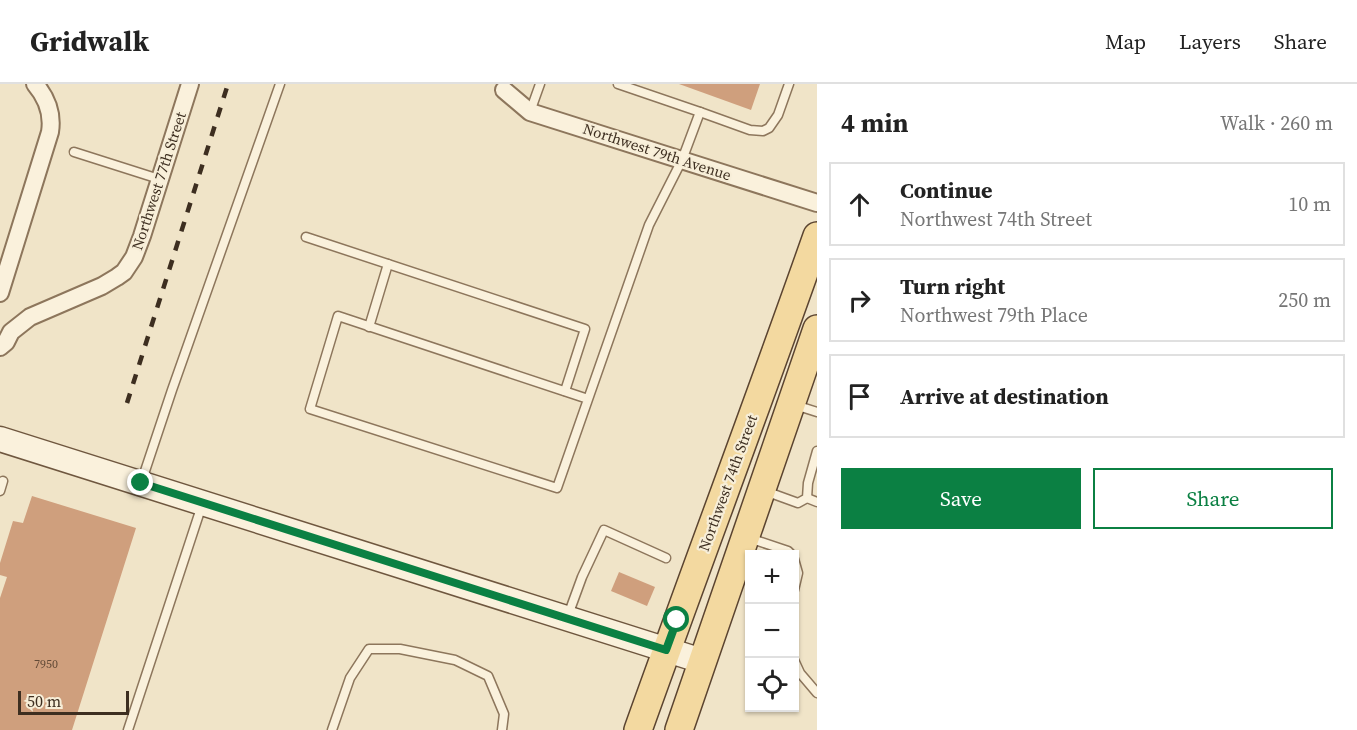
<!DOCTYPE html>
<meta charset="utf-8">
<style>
:root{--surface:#fff;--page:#f6f6f6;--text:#222;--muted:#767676;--line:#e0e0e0;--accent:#0b8043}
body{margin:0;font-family:"Source Serif 4",serif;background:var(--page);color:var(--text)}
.controls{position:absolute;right:18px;bottom:18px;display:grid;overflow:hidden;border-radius:0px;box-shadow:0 2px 4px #0004}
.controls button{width:54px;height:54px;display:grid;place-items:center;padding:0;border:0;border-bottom:2px solid var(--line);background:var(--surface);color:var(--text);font:30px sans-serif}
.scale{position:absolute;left:18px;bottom:15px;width:111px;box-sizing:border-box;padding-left:6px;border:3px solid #3d2e20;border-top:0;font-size:16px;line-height:21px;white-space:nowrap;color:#3d2e20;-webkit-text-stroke:4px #f7eed8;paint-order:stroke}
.stop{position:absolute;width:18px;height:18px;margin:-14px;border:4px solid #0b8043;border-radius:50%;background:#fff}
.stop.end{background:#0b8043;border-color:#fff;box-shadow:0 2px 6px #0008}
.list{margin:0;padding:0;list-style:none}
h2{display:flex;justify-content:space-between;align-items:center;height:78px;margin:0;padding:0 24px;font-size:26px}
h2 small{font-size:20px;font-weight:400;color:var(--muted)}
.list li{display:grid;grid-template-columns:39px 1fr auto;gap:18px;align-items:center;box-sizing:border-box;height:84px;margin:0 12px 12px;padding:0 12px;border:2px solid var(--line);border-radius:0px}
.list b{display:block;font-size:22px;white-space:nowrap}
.list p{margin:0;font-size:20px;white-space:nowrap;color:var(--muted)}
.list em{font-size:20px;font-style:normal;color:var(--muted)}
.actions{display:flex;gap:12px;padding:18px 24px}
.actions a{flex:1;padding:14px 0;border:2px solid var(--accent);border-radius:0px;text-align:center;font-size:21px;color:var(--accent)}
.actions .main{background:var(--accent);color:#fff}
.icon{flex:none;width:33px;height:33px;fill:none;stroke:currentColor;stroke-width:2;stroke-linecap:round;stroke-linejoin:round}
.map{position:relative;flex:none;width:817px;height:646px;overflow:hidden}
header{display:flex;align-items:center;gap:36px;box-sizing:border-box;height:84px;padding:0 30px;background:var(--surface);border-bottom:2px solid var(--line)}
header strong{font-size:28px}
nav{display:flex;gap:33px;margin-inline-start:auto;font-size:21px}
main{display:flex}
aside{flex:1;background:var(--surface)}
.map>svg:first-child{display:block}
</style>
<header>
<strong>Gridwalk</strong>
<nav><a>Map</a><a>Layers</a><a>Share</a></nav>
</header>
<main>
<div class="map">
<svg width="817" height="646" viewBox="0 0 817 646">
<rect width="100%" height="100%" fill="#f0e4c8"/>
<!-- building -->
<g fill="#cf9f7d">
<path d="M679 0H760L751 26Z"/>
<path d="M32 412 136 444 72 646H0V514L7 493 0 491V479L13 437 23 439Z"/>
<path d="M619 488 655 503 647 522 611 507Z"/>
</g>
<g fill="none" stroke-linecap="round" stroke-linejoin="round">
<defs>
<g id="service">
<path d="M530 28 540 0"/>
<path d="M700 28 750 46 763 47 769 44 778 31 789 0"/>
<path d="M74 68 159 95"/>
<path d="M306 153 585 245 565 307"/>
<path d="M369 243 388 180"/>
<path d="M588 315 338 232 310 325 557 404 649 141 682 76 700 28 618 0"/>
<path d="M795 321 817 328"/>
<path d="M141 399 172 306 280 0"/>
<path d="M0 407 3 397"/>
<path d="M765 407 798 419 807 414 808 399 817 367"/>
<path d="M807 414 817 418"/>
<path d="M749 454 788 467 791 470"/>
<path d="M794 475 798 489 794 506"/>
<path d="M567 534 582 493 604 446 666 474"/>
<path d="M794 576 800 589 817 609"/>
<path d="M128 646 202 421"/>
<path d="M332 646 350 594 369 565H400L455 576 488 592 504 630 502 646"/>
</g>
<g id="minor">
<path d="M504 6 530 28 817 119"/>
<path d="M0 209 50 48C53 29 47 14 35 0"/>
<path d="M0 263 6 258 11 248 30 233 102 202 117 193 124 188 134 173 142 152 190 0"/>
</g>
<path id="secondary" d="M0 355 702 577"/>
<g id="primary">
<path d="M638 646C697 481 759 317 817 152"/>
<path d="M679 646 817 245"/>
</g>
</defs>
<!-- service casing -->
<use href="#service" stroke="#8d765c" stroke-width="11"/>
<!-- minor casing -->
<use href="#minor" stroke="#8d765c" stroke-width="20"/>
<!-- secondary casing -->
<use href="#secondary" stroke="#6f573f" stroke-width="27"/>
<!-- primary casing -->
<use href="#primary" stroke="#5b4430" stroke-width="30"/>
<!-- service -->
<use href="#service" stroke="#faf1dc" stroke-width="8"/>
<!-- minor -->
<use href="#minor" stroke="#faf1dc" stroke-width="16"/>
<!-- secondary -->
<use href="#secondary" stroke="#faf1dc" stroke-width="24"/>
<!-- primary -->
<use href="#primary" stroke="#f3d9a0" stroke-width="27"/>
<!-- rail -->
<path stroke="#3d2e20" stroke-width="4.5" stroke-dasharray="10 10" stroke-linecap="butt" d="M127 319 228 0"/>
</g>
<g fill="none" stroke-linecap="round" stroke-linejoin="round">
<!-- route -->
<path stroke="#0b8043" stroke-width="8" d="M141 399 666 566 677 536"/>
</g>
<g text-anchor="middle" stroke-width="4.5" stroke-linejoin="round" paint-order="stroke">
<!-- number labels -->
<g font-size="12" fill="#624a37">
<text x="46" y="584">7950</text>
</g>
<!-- street labels -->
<g font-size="15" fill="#3d2e20" stroke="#f7eed8">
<text transform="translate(657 68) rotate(18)" y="5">Northwest 79th Avenue</text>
<text transform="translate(159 97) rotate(-72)" y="5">Northwest 77th Street</text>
<text transform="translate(728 399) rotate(-70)" y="5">Northwest 74th Street</text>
</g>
</g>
</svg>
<div class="controls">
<button>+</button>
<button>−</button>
<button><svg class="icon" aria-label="locate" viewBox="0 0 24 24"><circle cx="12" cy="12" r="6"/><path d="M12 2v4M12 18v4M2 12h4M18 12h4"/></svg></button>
</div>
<div class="scale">50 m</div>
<div class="stop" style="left:677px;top:536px"></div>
<div class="stop end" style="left:141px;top:399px"></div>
</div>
<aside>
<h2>4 min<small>Walk · 260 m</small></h2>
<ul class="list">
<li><svg class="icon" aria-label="ahead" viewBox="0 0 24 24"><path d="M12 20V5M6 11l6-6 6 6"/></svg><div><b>Continue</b><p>Northwest 74th Street</p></div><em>10 m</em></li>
<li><svg class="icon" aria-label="right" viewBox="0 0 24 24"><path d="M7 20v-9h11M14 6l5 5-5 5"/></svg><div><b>Turn right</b><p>Northwest 79th Place</p></div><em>250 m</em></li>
<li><svg class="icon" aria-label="arrive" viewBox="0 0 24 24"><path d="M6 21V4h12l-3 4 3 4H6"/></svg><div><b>Arrive at destination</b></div></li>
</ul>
<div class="actions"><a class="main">Save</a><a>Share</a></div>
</aside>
</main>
